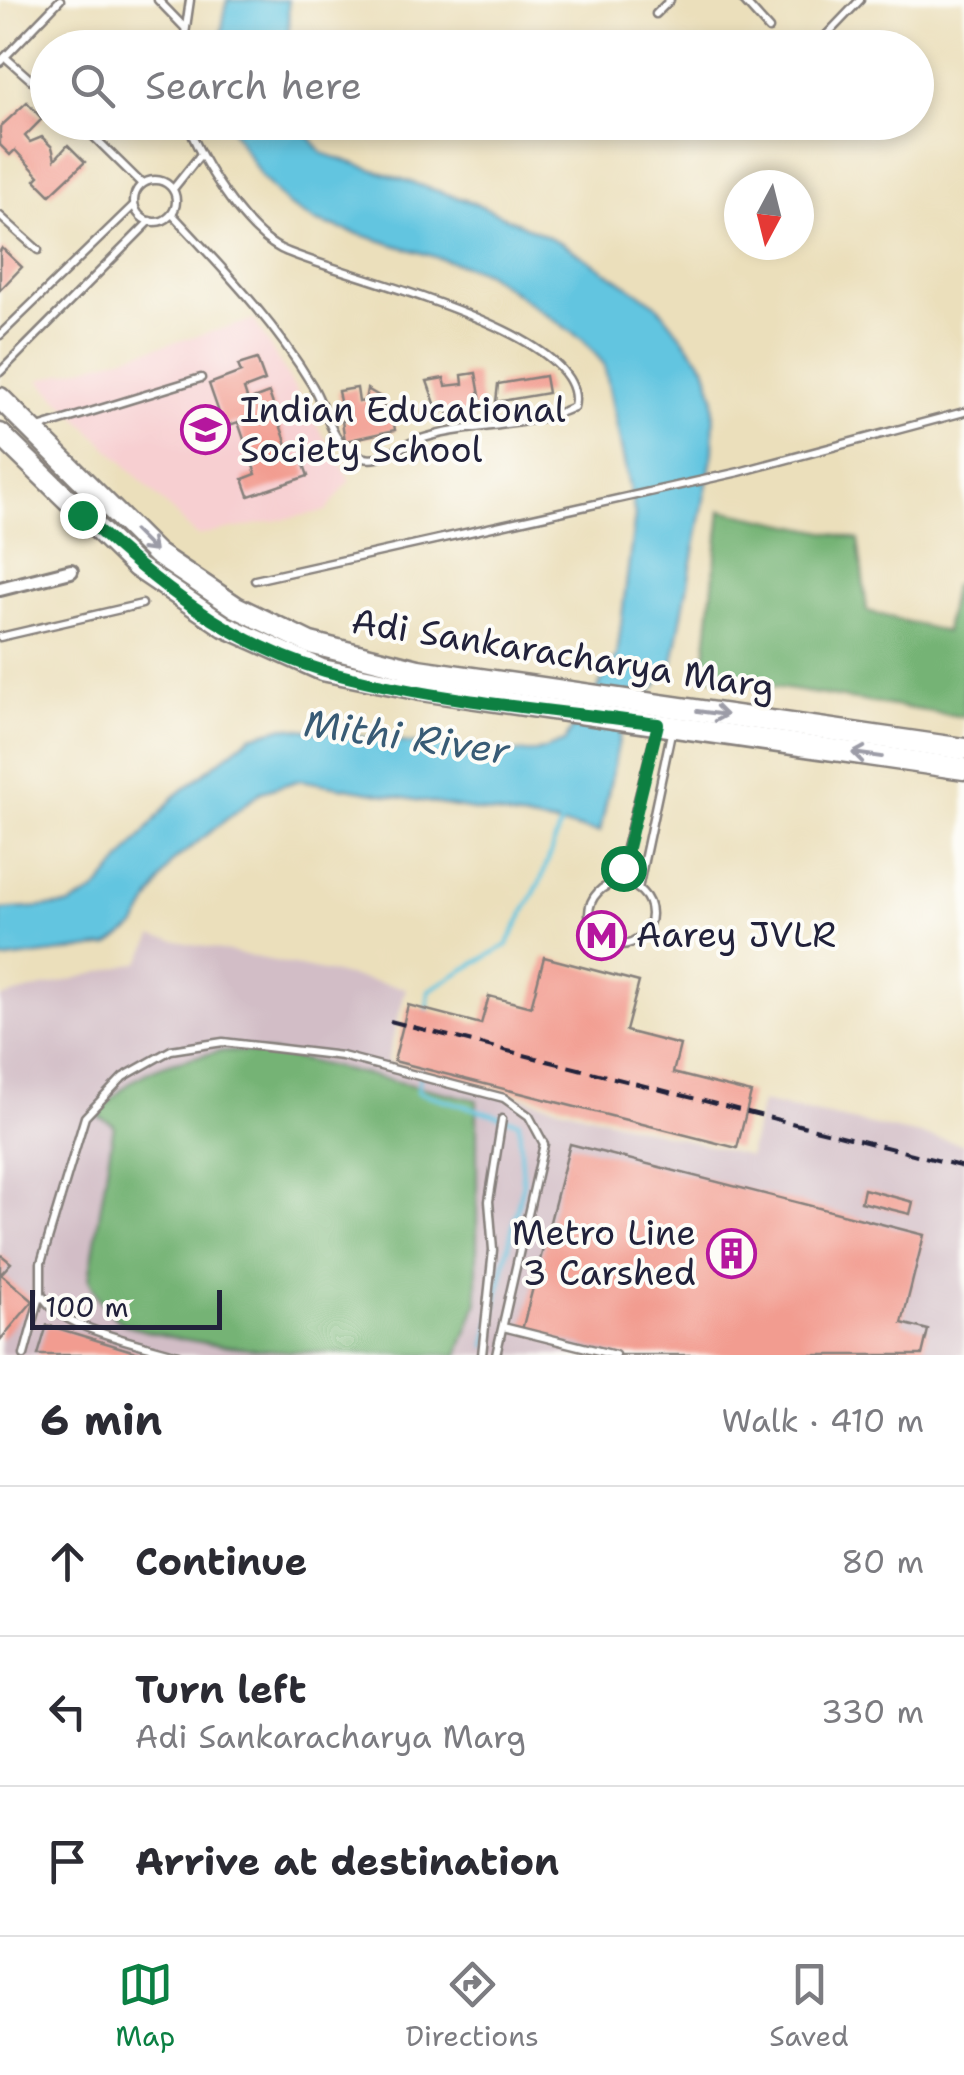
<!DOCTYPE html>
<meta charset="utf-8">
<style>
:root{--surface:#fff;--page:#f2f2f3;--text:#2b2b33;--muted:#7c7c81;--line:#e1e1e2;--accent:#0b8043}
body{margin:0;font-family:"Shantell Sans",sans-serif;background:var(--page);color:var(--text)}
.compass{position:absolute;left:724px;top:170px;width:90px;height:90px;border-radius:50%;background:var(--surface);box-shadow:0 5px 15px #0003;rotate:187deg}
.scale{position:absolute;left:30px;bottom:25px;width:192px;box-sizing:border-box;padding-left:10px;border:5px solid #22223b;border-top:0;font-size:28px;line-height:35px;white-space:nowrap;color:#22223b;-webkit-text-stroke:8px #fdfcf7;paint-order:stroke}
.stop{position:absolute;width:30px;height:30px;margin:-22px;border:8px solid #0b8043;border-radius:50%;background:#fff}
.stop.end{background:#0b8043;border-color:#fff;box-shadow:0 2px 10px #0008}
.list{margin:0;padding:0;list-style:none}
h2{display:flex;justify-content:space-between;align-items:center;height:130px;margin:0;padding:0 40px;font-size:42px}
h2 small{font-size:32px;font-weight:400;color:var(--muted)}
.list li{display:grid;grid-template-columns:65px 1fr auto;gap:30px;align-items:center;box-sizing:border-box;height:150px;padding:0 40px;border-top:2px solid var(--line)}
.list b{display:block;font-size:38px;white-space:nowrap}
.list p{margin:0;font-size:32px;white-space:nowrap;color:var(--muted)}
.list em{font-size:32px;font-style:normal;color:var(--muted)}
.icon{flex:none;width:55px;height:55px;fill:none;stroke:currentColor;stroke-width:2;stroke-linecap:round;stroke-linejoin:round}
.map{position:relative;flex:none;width:964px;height:1355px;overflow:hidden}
.search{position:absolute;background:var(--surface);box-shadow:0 5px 15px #0003;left:30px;right:30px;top:30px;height:110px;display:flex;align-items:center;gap:25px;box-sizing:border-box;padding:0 35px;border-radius:55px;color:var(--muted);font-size:38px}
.sheet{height:580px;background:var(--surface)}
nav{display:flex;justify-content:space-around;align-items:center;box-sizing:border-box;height:140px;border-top:2px solid var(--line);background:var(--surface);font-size:28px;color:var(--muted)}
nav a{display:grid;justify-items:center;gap:5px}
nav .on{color:var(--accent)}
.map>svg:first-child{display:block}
</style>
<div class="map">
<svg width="964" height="1355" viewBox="0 0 964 1355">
<rect width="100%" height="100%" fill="#fdfcf7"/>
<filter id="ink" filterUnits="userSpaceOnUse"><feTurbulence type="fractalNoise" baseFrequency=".01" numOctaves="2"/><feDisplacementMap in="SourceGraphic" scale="20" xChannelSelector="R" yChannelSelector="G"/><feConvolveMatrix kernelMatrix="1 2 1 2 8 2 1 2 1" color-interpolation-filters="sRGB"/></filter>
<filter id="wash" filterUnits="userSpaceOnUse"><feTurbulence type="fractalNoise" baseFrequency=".0048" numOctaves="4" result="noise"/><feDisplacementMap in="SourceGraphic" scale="40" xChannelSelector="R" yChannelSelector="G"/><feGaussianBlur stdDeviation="2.25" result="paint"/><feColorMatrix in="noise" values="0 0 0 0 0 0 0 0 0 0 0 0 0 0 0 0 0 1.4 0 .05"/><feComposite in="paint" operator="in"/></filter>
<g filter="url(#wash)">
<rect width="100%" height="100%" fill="#ebdfbb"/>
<!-- built -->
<path fill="#f7cfd1" d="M254 320 350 480 326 511 197 536 39 380Z"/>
<!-- industrial -->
<path fill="#d2bdc6" d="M153 936 406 988 387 1062 749 1156 761 1102 964 1144V1355H0V998L140 962Z"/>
<!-- forest -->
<g fill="#74b374" stroke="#4b6a58" stroke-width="2.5">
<path d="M721 510 858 539 867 611 945 632 953 586 964 577V717L703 676Z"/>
<path d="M220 1051 272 1053 477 1100V1303L458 1355C355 1355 222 1355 128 1326 109 1317 97 1297 89 1279L114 1125 98 1116C132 1069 166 1064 220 1051Z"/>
</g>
<!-- water -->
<g fill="#62c5e0" stroke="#42748e" stroke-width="2.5">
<path d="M227 0H288L289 47H219Z"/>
<path d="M228 123H299L322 153 477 204 562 243 656 304 705 366 714 396 713 452 673 662 620 735 600 832 300 780 261 792 171 863 135 927 108 946 0 960V910L70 905 96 891 174 797 251 736 285 727 485 753 536 752 564 742 617 656 635 515 604 364 583 340 485 272 315 221 288 205 261 176Z"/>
</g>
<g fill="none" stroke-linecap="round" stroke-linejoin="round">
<!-- stream -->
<g stroke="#62c5e0" stroke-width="4">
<path d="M427 1012 429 990 507 945 541 880 561 823"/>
<path d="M421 1066 418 1092 519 1122 523 1182 486 1346"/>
</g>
</g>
<g id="blocks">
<!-- building -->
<g fill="#f29c90">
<path d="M27 102 42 119 25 136 30 142 42 137 52 147 55 159 68 145 85 162 50 195 35 180 39 176 15 150 10 155 0 145V127Z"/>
<path d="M2 248 22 267 0 290V251Z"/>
<path d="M257 359 265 381 244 389 248 401 269 393 292 459 301 456 308 476 249 496 243 479 256 474 238 422 224 427 209 384 241 372 238 365Z"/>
<path d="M476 373 482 407 468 409 470 417 449 420 448 410 438 412 427 381 444 378 446 386 463 384 462 375Z"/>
<path d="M545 376 548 393 496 402 498 384Z"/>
<path d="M357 388 359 402 365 401 367 389 384 399 383 408 391 407 395 430 345 441 342 421 349 420 348 411 342 412 338 391Z"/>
<path d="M544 957 639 982 626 1031 680 1045 673 1073 751 1093 737 1148 394 1061 408 1005 481 1024 489 996 531 1007Z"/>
<path d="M570 1144 924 1235 902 1323 928 1330 922 1355H620L522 1330Z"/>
<path d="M864 1189 913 1202 910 1214 861 1202Z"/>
<path d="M0 1254 11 1263 1 1274 33 1301 0 1340Z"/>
<path d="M47 1325 142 1354V1355H38Z"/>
</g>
</g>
</g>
<g filter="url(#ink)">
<use href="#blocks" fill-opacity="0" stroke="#86807b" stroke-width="2.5"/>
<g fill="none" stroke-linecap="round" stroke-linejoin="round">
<defs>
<g id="lane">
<path d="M158 0 185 28"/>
<path d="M743 0 769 29"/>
<path d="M656 14 670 0"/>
<path d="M183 48 190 0"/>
<path d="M814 48 860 0"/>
<path d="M5 57 48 95"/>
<path d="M0 62 60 0"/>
<path d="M79 122 142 184"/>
<circle cx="155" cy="201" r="21"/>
<path d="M173 189 201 154"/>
<path d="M172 214C223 269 273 320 312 385 325 406 331 443 355 455 379 467 396 447 418 440 467 423 526 429 574 407 593 330 334 275 281 249 244 230 201 161 187 122"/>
<path d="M0 216 38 250"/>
<path d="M0 335 134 205"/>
<path d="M0 372 150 221"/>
<path d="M38 428 201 378"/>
<path d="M255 580 739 472 964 412"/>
<path d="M0 637 142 604"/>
<circle cx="620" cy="914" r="31"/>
<path d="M617 883 656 729"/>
<path d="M638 889 671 733"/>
<path d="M42 1295C59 1329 141 1343 178 1355"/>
<path d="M503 1327 615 1355"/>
<path d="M24 1355 41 1293V1263L85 1117 123 1077 171 1050 223 1042 342 1056 504 1098 529 1116 544 1144 496 1355"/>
<path d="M482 1355 493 1250 489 1201 502 1119"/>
</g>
<path id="street" d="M0 589 71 571"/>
<g id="primary">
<path d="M0 398 157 554 236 607 310 643 418 670 964 749"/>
<path d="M0 434 137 567 224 626 322 670 421 690 964 769"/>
</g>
</defs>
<!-- lane casing -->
<use href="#lane" stroke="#86807b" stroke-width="11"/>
<!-- street casing -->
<use href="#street" stroke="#86807b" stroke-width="18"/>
<!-- primary casing -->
<use href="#primary" stroke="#86807b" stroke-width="25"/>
<!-- lane -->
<use href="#lane" stroke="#fff" stroke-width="6"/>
<!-- street -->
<use href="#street" stroke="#fff" stroke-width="12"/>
<!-- primary -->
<use href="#primary" stroke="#fff" stroke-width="20"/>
<!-- rail -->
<path stroke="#22223b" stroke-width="4" stroke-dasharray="15 8" stroke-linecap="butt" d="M390 1021 964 1167"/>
</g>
<!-- one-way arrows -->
<defs><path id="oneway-shaft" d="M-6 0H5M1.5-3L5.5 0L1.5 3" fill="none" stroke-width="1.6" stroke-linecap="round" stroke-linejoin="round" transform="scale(2.5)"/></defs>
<g stroke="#9c9ca7">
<use href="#oneway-shaft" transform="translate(144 541) rotate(45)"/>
<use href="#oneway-shaft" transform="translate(712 713) rotate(8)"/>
<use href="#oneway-shaft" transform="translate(867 755) rotate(-172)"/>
</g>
</g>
<g fill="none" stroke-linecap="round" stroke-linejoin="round" filter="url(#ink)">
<!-- route -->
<path stroke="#0b8043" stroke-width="12" d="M82 515C151 580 231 644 325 671 432 701 548 709 658 724L623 868"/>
</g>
<!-- icons -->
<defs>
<symbol id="school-ring" viewBox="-11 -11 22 22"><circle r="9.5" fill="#fdfcf7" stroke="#b5179e" stroke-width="1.5"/><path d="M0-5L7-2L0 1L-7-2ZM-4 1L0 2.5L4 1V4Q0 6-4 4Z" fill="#b5179e"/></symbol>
<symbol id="metro-ring" viewBox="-11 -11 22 22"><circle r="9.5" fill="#fdfcf7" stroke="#b5179e" stroke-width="1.5"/><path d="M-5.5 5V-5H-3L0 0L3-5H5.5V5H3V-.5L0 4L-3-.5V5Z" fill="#b5179e"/></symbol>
<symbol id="building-ring" viewBox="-11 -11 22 22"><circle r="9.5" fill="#fdfcf7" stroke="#b5179e" stroke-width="1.5"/><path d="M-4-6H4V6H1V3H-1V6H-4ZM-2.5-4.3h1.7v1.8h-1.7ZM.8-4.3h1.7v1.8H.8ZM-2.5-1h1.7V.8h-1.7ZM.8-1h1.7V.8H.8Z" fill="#b5179e"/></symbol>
</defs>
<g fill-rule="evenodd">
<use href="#school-ring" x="178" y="402" width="55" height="55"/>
<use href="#metro-ring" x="574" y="908" width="55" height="55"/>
<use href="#building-ring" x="704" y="1226" width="55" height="55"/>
</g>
<g text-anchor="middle" stroke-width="8" stroke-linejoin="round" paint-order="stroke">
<!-- poi labels -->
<g font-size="35" fill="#22223b" stroke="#fdfcf7" text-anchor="start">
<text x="240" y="422">Indian Educational<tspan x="240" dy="40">Society School</tspan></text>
<text x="636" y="947">Aarey JVLR</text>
<text x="696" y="1245" text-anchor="end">Metro Line<tspan x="696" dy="40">3 Carshed</tspan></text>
</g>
<!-- street labels -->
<g font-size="35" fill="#22223b" stroke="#fdfcf7">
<text transform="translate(563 654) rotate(9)" y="12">Adi Sankaracharya Marg</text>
</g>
<!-- water labels -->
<g font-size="38" font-style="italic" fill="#385b75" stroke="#fdfcf7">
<text transform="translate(407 737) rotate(8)" y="13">Mithi River</text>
</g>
</g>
</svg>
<svg class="compass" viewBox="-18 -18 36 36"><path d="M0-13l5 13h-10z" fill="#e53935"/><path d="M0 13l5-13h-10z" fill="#7c7c81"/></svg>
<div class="scale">100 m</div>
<div class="stop" style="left:623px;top:868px"></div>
<div class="stop end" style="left:82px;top:515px"></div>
<div class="search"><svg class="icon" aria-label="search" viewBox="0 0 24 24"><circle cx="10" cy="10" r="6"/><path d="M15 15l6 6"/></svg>Search here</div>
</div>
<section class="sheet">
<h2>6 min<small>Walk · 410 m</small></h2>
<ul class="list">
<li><svg class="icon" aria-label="ahead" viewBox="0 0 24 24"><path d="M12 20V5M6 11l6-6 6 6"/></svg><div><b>Continue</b></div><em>80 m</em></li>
<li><svg class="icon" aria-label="left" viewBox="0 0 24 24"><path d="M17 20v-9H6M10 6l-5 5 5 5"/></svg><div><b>Turn left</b><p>Adi Sankaracharya Marg</p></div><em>330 m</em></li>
<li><svg class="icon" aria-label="arrive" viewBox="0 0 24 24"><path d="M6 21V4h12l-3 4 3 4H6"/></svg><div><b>Arrive at destination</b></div></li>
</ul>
</section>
<nav>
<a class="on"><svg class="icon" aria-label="map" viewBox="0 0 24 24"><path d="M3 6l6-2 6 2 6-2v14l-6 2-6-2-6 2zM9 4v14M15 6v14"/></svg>Map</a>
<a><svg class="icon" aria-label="directions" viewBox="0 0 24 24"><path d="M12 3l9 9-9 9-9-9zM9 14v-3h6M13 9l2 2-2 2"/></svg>Directions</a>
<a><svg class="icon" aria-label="saved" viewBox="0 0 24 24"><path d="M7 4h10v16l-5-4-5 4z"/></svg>Saved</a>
</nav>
